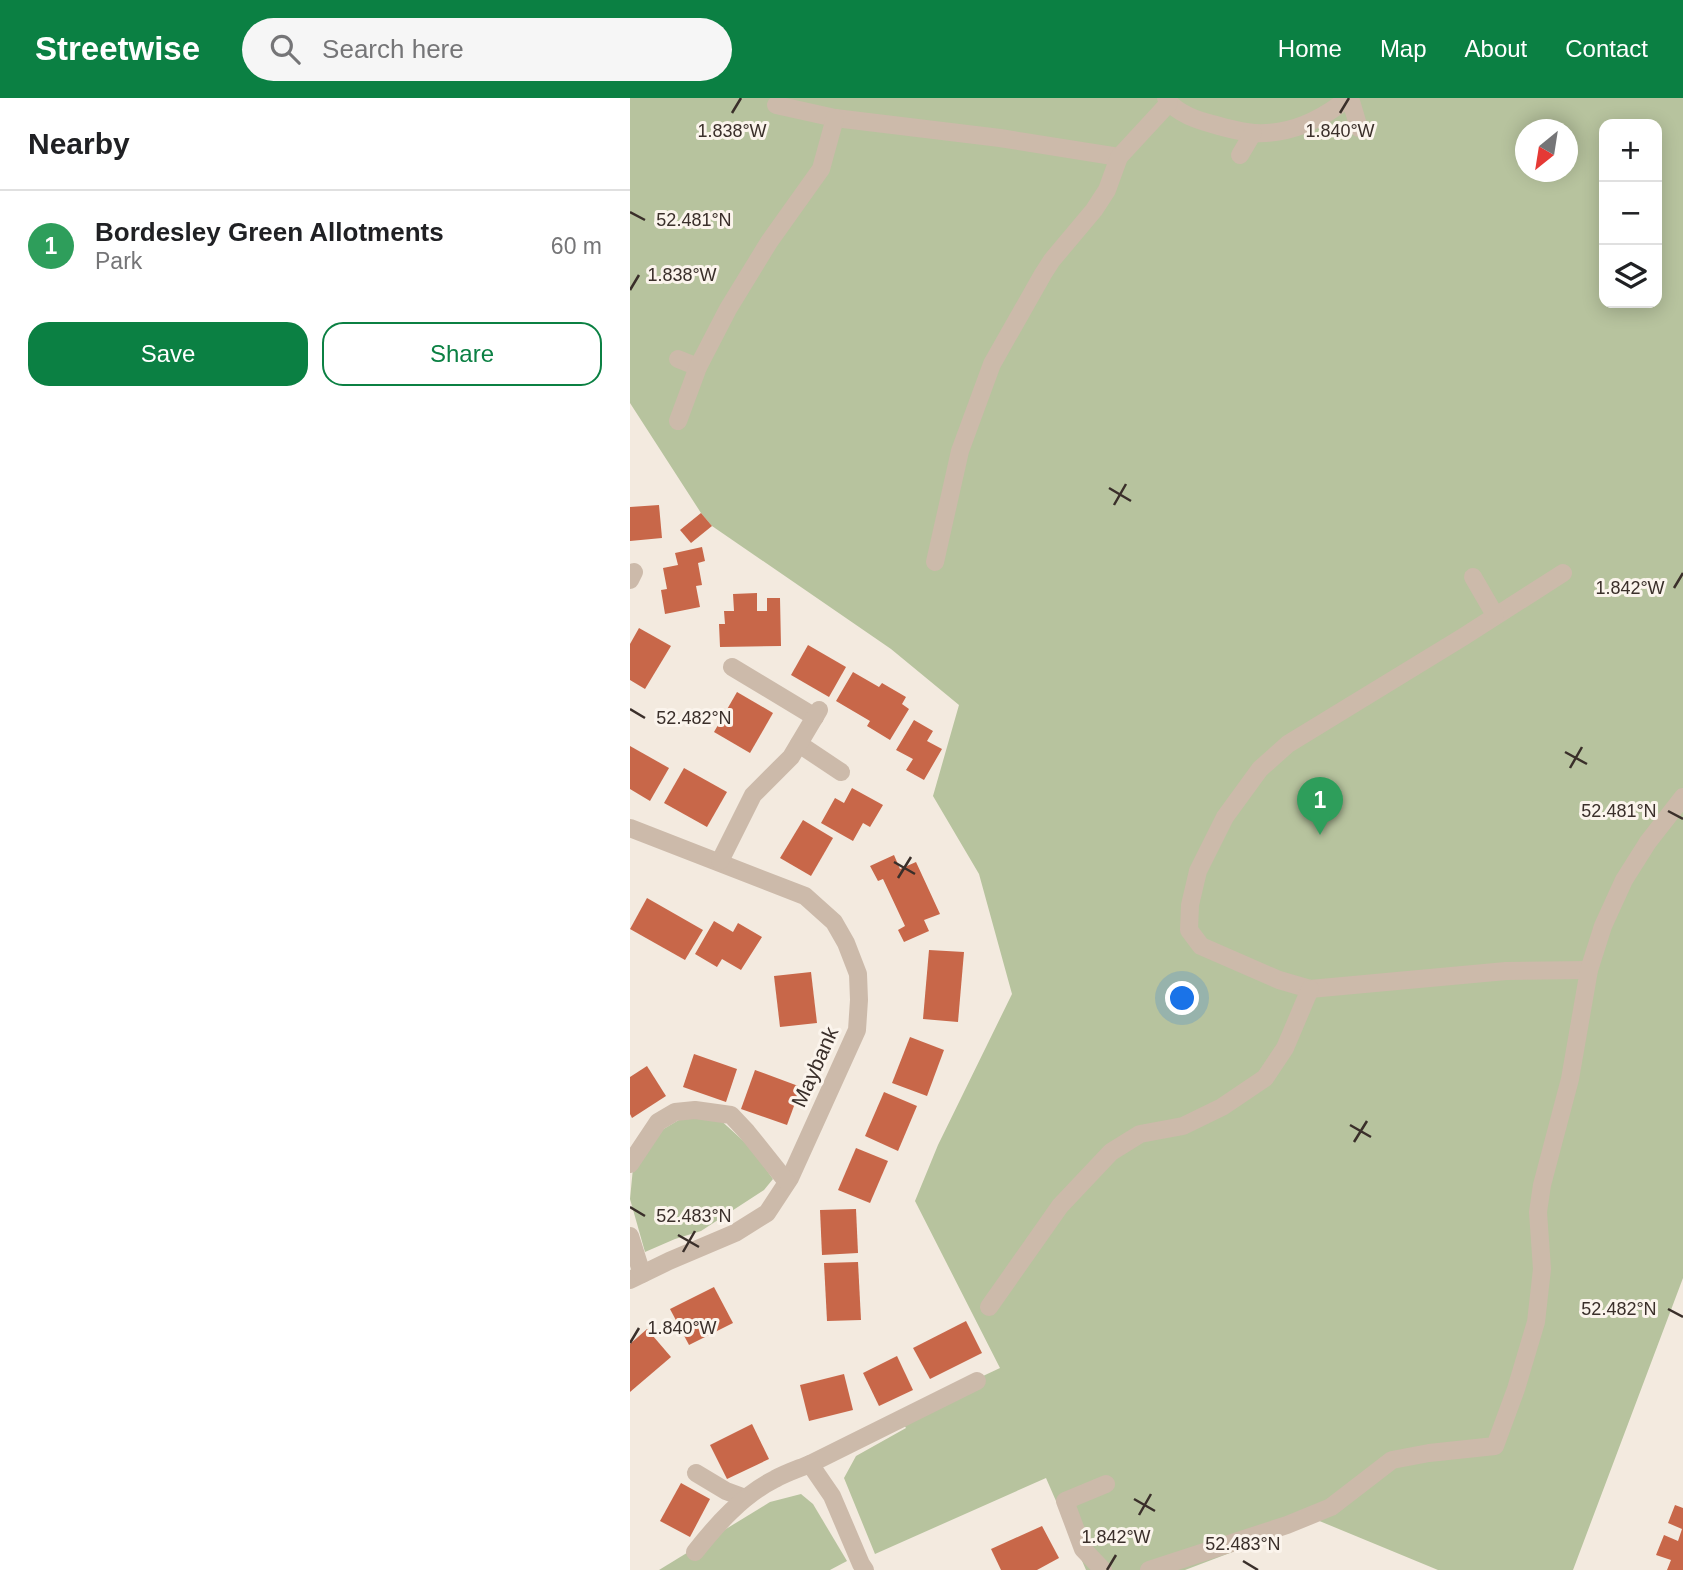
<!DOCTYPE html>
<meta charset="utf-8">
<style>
:root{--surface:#fff;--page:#f6f6f6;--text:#202124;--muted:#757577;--line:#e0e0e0;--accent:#0b8043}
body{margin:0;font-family:Arial,sans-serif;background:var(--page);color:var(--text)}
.controls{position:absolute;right:21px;top:21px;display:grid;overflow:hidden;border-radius:14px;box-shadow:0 4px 18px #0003}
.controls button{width:63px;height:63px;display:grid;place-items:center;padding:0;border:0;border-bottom:2px solid var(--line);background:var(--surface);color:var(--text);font:35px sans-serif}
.compass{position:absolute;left:885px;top:21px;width:63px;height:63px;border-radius:50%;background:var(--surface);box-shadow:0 4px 18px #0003;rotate:210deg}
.you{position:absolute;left:553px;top:901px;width:24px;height:24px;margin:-18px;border:5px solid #fff;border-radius:50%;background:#1a73e8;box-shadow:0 0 0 10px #1a73e833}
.badge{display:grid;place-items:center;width:46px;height:46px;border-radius:50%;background:var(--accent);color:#fff;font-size:23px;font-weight:700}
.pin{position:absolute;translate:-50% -58px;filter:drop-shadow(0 2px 4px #0008)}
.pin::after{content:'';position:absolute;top:37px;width:24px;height:21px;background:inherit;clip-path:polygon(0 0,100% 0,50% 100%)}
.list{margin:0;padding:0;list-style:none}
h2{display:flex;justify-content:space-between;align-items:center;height:91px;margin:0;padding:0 28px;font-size:30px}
h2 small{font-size:23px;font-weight:400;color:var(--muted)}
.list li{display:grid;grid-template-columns:46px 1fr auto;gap:21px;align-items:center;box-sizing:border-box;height:112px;padding:0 28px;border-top:2px solid var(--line)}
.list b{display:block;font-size:26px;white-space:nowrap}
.list p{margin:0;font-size:23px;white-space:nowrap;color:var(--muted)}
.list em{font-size:23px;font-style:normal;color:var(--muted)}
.actions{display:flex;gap:14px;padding:21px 28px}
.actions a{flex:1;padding:16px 0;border:2px solid var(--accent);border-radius:21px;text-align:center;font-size:24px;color:var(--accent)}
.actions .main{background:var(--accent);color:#fff}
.icon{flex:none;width:38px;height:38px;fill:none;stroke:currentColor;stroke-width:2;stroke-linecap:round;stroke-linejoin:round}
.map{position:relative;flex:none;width:1053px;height:1472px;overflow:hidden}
header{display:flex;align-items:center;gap:42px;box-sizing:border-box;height:98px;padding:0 35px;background:var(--accent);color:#fff}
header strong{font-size:33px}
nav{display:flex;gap:38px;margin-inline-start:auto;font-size:24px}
.search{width:490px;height:63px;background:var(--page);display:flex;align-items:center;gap:18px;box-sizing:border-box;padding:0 24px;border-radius:38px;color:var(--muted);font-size:26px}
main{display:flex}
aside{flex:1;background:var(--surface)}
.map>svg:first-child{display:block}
</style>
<header>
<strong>Streetwise</strong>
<div class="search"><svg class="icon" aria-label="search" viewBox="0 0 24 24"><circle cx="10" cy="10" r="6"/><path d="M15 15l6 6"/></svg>Search here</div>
<nav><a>Home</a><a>Map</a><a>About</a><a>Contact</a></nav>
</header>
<main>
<aside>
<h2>Nearby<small></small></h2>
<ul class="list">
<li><span class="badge" style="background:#2e9e5b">1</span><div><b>Bordesley Green Allotments</b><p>Park</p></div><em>60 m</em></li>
</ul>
<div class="actions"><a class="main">Save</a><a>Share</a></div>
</aside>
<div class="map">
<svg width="1053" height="1472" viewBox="0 0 1053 1472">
<rect width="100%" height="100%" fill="#f3eadf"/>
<!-- green -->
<g fill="#b7c39e" fill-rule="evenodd">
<path d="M0 0H1053V1180L943 1472H808L687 1422 555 1472H456L416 1380 245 1456 214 1380 226 1358 276 1330 268 1318 370 1270 285 1103 308 1047 382 896 349 776 303 698 329 607 261 551 82 428 71 415 0 305ZM974 26H1027V205H974ZM895 32H937V74H895Z"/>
<path d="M59 1016 86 1018 120 1049 143 1081 134 1092 71 1133 45 1141 15 1154 0 1101 3 1070 25 1036Z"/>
<path d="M171 1396 183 1406 217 1463 200 1472H29L140 1404Z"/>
</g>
<!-- building -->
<g fill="#c86749">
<path d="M29 407 32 440 0 443V409Z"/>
<path d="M71 415 82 428 61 445 50 432Z"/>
<path d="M72 449 75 463 68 465 72 487 66 488 70 509 35 516 31 492 37 491 33 470 48 467 45 455Z"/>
<path d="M127 495V513H137V500H150L151 548 90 549 89 526H95L94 513H104L103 496Z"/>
<path d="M9 530 41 548 15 591 0 582V546Z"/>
<path d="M178 547 216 569 199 599 161 577Z"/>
<path d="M223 574 249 589 252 585 276 599 272 606 279 611 260 642 237 628 240 623 206 603Z"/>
<path d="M107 594 143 615 120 655 84 634Z"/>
<path d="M284 622 303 633 297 643 312 651 294 682 276 672 283 661 266 652Z"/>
<path d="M0 648 39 670 20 703 0 691Z"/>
<path d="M54 670 97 694 77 729 34 705Z"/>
<path d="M222 690 253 707 240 729 233 725 223 743 191 725 205 700 214 705Z"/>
<path d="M173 722 203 740 181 778 150 760Z"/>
<path d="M264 757 270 771 286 764 310 816 294 822 299 833 274 844 268 832 275 828 253 781 248 783 240 768Z"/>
<path d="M17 800 73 832 55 862 0 831Z"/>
<path d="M84 823 103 834 108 825 132 839 111 872 92 861 87 869 65 856Z"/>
<path d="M299 852 334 854 328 924 293 921Z"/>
<path d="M181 874 187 925 150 929 144 878Z"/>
<path d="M280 939 314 952 297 998 262 985Z"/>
<path d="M64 956 107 971 96 1004 53 989Z"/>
<path d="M17 968 36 998 2 1020 0 1016V979Z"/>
<path d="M125 972 171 989 157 1027 111 1011Z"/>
<path d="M254 994 287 1008 268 1053 235 1038Z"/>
<path d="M226 1050 258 1063 240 1105 208 1092Z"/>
<path d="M226 1111 228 1155 192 1157 190 1112Z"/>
<path d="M228 1164 231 1222 197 1223 194 1165Z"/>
<path d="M84 1189 103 1225 59 1247 40 1211Z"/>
<path d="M336 1223 352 1255 300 1281 283 1250Z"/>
<path d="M17 1231 41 1259 0 1294V1246Z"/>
<path d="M267 1258 283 1292 249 1308 233 1275Z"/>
<path d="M214 1276 223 1312 179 1323 170 1287Z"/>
<path d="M122 1326 139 1361 97 1381 80 1347Z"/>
<path d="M51 1385 80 1401 60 1439 30 1423Z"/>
<path d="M1045 1407 1053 1410V1472H1037L1041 1462 1026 1457 1034 1437 1048 1443 1052 1431 1038 1425Z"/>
<path d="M412 1428 429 1460 407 1472H371L361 1451Z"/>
</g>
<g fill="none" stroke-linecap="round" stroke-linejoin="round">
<!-- minor -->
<g stroke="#ccbaaa" stroke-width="18">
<path d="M536 0C545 14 566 22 582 26 596 30 610 34 624 35 659 37 692 22 718 0"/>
<path d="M720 0 729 30"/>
<path d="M146 7 205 20 370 40 489 59"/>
<path d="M610 57 623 35"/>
<path d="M48 261 68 269"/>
<path d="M48 323 68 269 98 211 139 144 191 71 205 20"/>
<path d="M305 464 330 353 362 266 413 176 422 162 464 112 477 92 489 59 539 5"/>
<path d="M933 475 833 539 658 646 630 671 595 719 568 773 560 807 559 832 571 848 649 882 680 891 876 873 959 872"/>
<path d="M843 479 865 517"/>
<path d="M0 482 4 474"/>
<path d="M102 569 185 619"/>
<path d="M169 646 211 674"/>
<path d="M0 730 175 798 204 824 216 845 228 876 229 902 227 932 160 1080 137 1115 105 1135 39 1163 0 1182"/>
<path d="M90 763 123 697 161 659 189 612"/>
<path d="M0 1066 28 1024 45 1014 65 1012 101 1017 117 1034 157 1084"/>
<path d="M0 1138 12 1176"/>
<path d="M359 1209 430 1108 481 1054 510 1036 553 1028 592 1009 635 980 655 950 680 891"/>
<path d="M180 1366 347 1283"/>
<path d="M66 1375 96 1393 115 1400"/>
<path d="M65 1454C87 1426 113 1397 145 1381 156 1375 168 1371 180 1366L202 1398 231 1466 235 1472"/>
<path d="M473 1472 453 1451 435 1403 476 1386"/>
<path d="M519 1472 657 1427 701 1409 762 1362 799 1355 865 1348 886 1291 906 1224 912 1171 908 1114 912 1087 940 981 959 872 973 828 994 782 1018 744 1053 699"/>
</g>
</g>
<!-- ticks -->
<path fill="none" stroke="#3a2f2a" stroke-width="2.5" d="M102 15 111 0M710 15 719 0M0 114 15 122M0 192 9 177M479 390 501 403M484 407 496 386M1044 490 1053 475M0 611 15 620M935 654 957 666M940 670 952 649M1038 713 1053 721M264 764 285 776M268 780 281 759M720 1027 741 1039M724 1044 737 1023M0 1109 15 1118M48 1137 69 1149M53 1154 65 1133M1038 1211 1053 1219M0 1245 9 1230M504 1401 525 1413M509 1417 521 1396M613 1463 628 1472M477 1472 486 1457"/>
<g text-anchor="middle" stroke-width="6" stroke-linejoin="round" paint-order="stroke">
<!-- street labels -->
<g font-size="21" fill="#3a2f2a" stroke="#fbf4ec">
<text transform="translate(185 969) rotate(-66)" y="7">Maybank</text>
</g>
</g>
<g font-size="18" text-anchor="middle" fill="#3a2f2a" stroke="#fbf4ec" stroke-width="6" stroke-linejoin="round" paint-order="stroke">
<text x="102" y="39">1.838°W</text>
<text x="710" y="39">1.840°W</text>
<text x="64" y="128">52.481°N</text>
<text x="52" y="183">1.838°W</text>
<text x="1000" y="496">1.842°W</text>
<text x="64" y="626">52.482°N</text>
<text x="989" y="719">52.481°N</text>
<text x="64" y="1124">52.483°N</text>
<text x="989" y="1217">52.482°N</text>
<text x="52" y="1236">1.840°W</text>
<text x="486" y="1445">1.842°W</text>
<text x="613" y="1452">52.483°N</text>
</g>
</svg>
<div class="controls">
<button>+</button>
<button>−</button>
<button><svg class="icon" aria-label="layers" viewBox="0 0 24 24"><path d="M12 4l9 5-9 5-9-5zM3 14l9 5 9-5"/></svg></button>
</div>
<svg class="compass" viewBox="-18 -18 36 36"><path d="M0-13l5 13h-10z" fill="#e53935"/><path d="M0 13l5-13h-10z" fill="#757577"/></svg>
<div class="you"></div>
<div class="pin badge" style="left:690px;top:737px;background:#2e9e5b">1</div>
</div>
</main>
